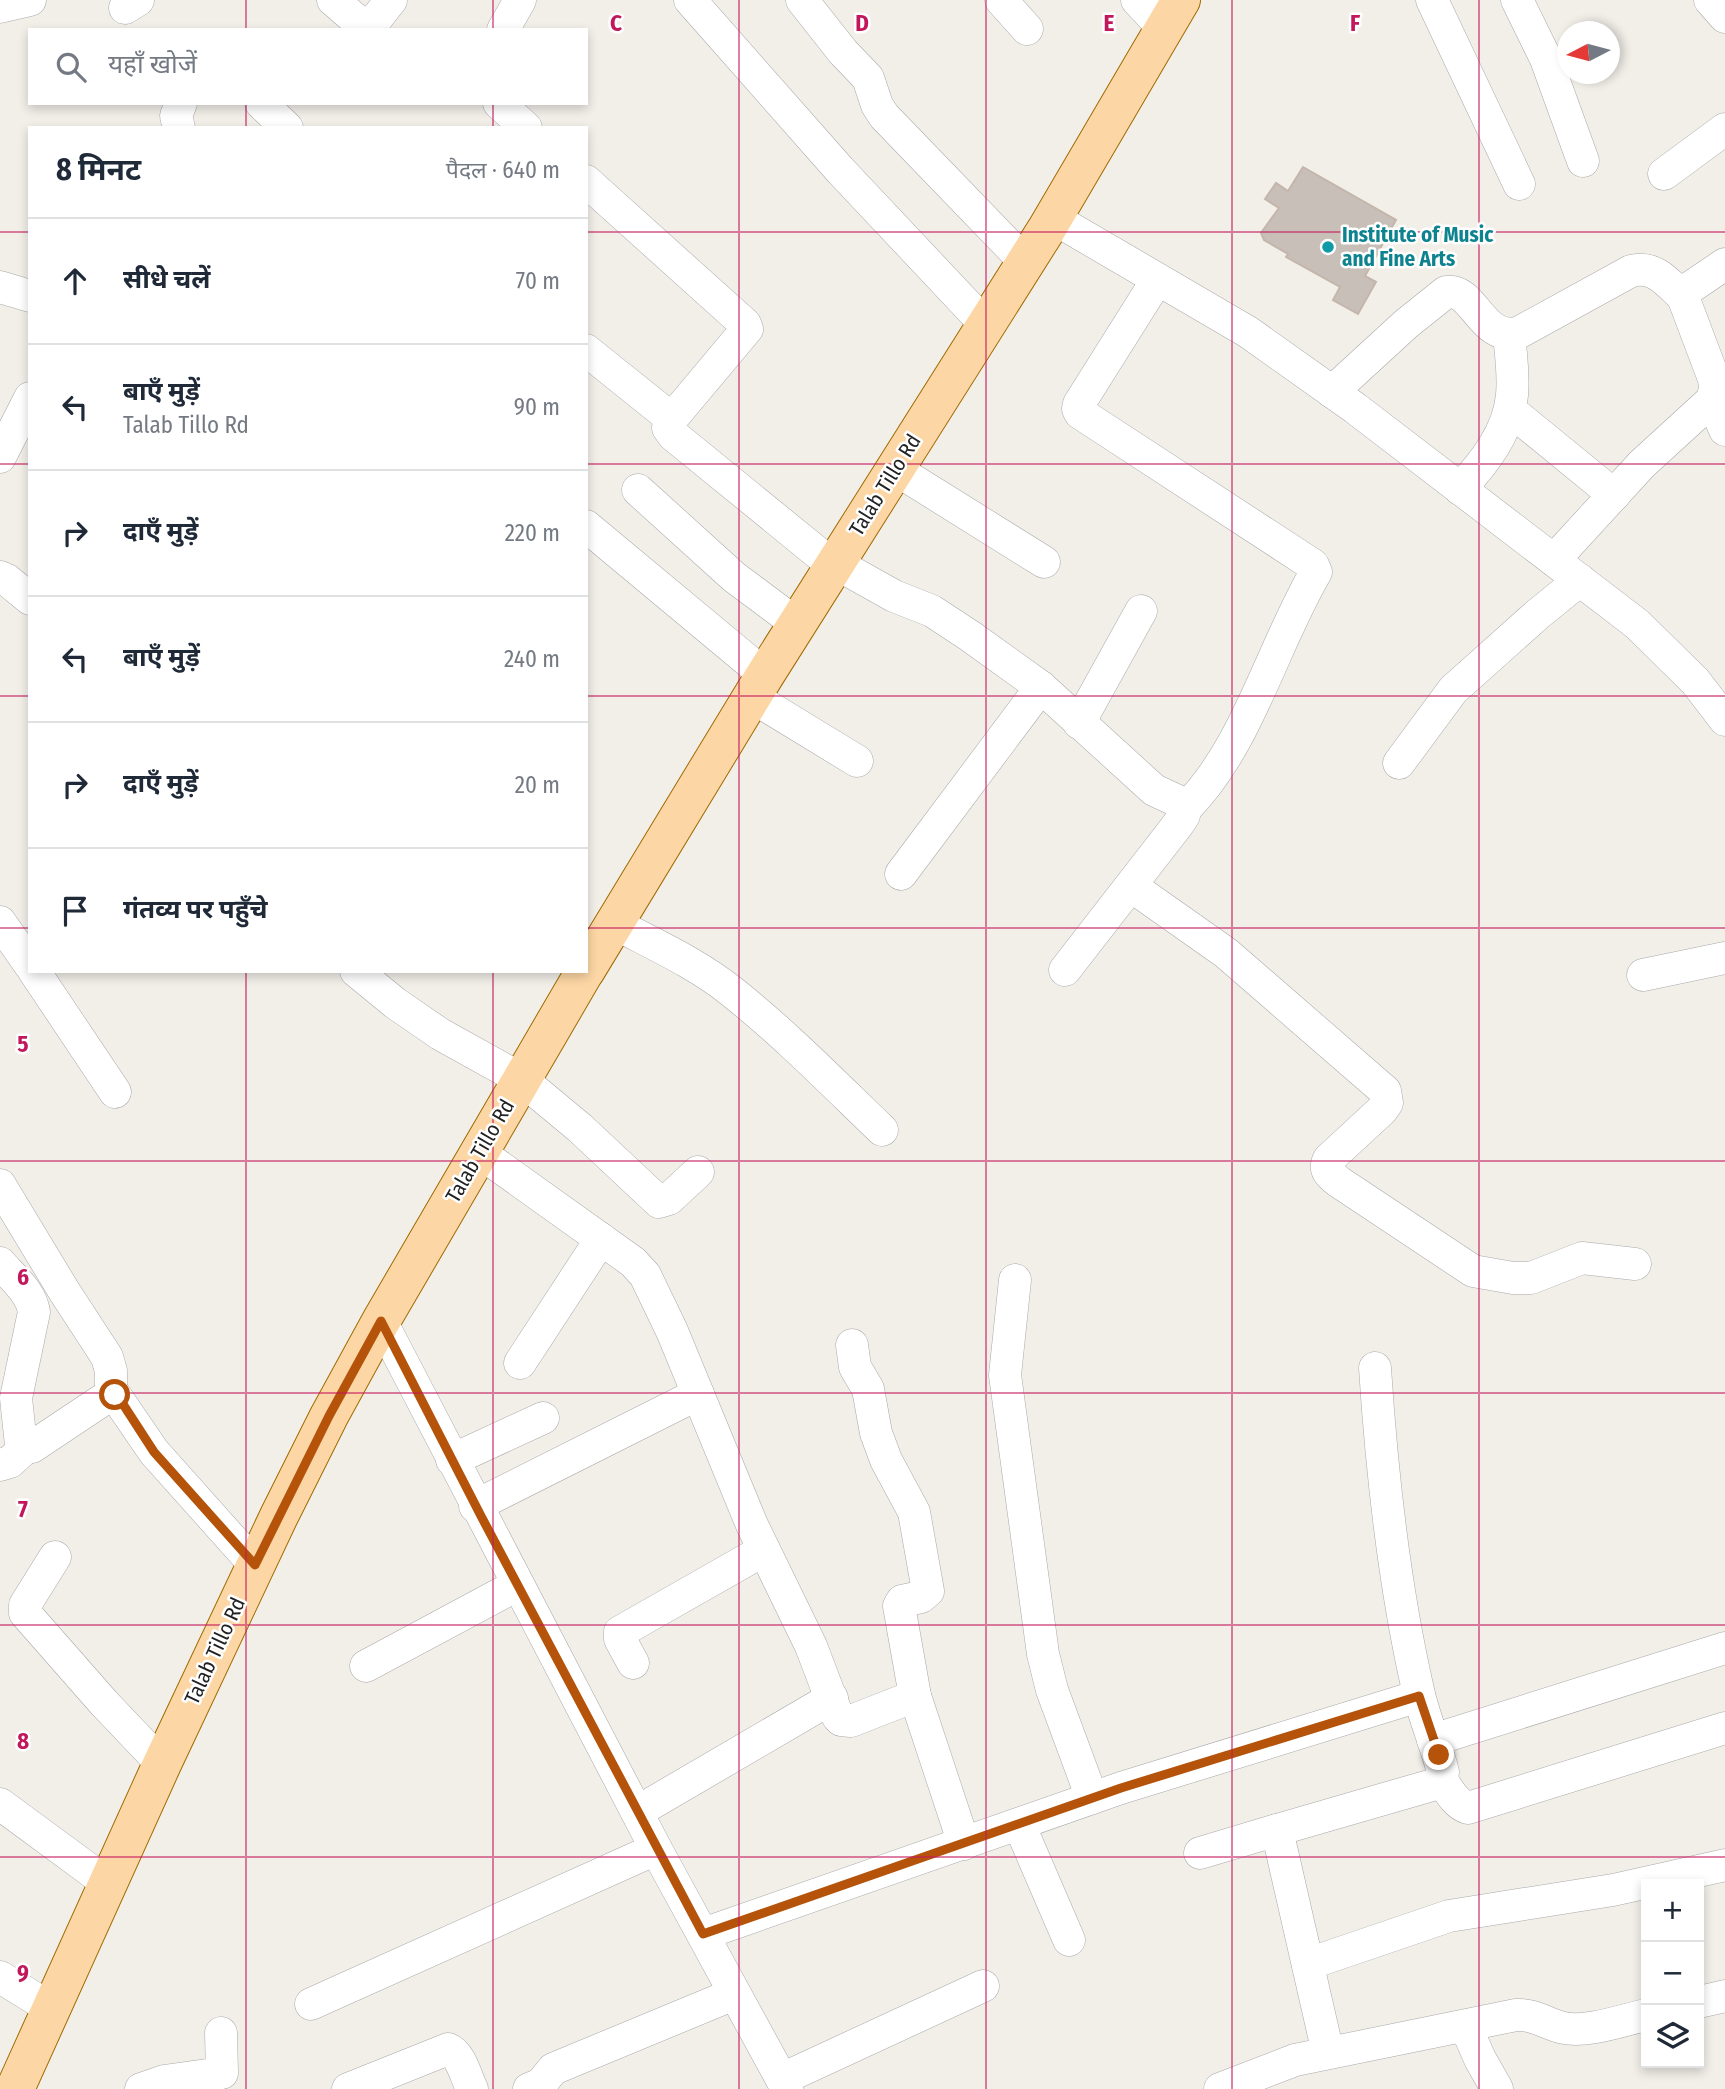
<!DOCTYPE html>
<html lang="hi">
<meta charset="utf-8">
<style>
:root{--surface:#fff;--page:#f6f6f7;--text:#1f2937;--muted:#747a83;--line:#e0e1e3}
body{margin:0;font-family:"Fira Sans Condensed","Noto Sans Devanagari",sans-serif;background:var(--page);color:var(--text)}
.controls{position:absolute;right:21px;bottom:21px;display:grid;overflow:hidden;border-radius:0px;box-shadow:0 4px 10px #0003}
.controls button{width:63px;height:63px;display:grid;place-items:center;padding:0;border:0;border-bottom:2px solid var(--line);background:var(--surface);color:var(--text);font:35px sans-serif}
.compass{position:absolute;left:1557px;top:21px;width:63px;height:63px;border-radius:50%;background:var(--surface);box-shadow:0 4px 10px #0003;rotate:264deg}
.stop{position:absolute;width:21px;height:21px;margin:-16px;border:5px solid #b45309;border-radius:50%;background:#fff}
.stop.end{background:#b45309;border-color:#fff;box-shadow:0 2px 7px #0008}
.list{margin:0;padding:0;list-style:none}
h2{display:flex;justify-content:space-between;align-items:center;height:91px;margin:0;padding:0 28px;font-size:30px}
h2 small{font-size:23px;font-weight:400;color:var(--muted)}
.list li{display:grid;grid-template-columns:46px 1fr auto;gap:21px;align-items:center;box-sizing:border-box;height:126px;padding:0 28px;border-top:2px solid var(--line)}
.list b{display:block;font-size:26px;white-space:nowrap}
.list p{margin:0;font-size:23px;white-space:nowrap;color:var(--muted)}
.list em{font-size:23px;font-style:normal;color:var(--muted)}
.icon{flex:none;width:38px;height:38px;fill:none;stroke:currentColor;stroke-width:2;stroke-linecap:round;stroke-linejoin:round}
.map{position:relative;flex:none;width:1725px;height:2089px;overflow:hidden}
.search{position:absolute;background:var(--surface);box-shadow:0 4px 10px #0003;left:28px;top:28px;width:560px;height:77px;display:flex;align-items:center;gap:18px;box-sizing:border-box;padding:0 24px;border-radius:0px;color:var(--muted);font-size:26px}
.panel{position:absolute;background:var(--surface);box-shadow:0 4px 10px #0003;left:28px;top:126px;width:560px;height:847px;border-radius:0px}
.map>svg:first-child{display:block}
</style>
<div class="map">
<svg width="1725" height="2089" viewBox="0 0 1725 2089">
<rect width="100%" height="100%" fill="#f2efe9"/>
<!-- building -->
<path fill="#c7bfb8" stroke="#c4b6ab" stroke-width="2" d="M1303 167 1396 220 1365 276 1376 282 1358 314 1333 300 1340 287 1286 257 1288 254 1264 240 1261 233 1279 208 1265 199 1276 183 1288 191Z"/>
<g fill="none" stroke-linecap="round" stroke-linejoin="round">
<defs>
<g id="minor">
<path d="M333 0 355 19 373 30"/>
<path d="M690 0 840 170 986 325"/>
<path d="M802 0 843 52 868 78 877 105 884 116 1026 263"/>
<path d="M1001 0 1027 29"/>
<path d="M1137 0 1164 29"/>
<path d="M1432 0 1519 184"/>
<path d="M1517 0 1546 59 1583 161"/>
<path d="M1710 0 1725 17"/>
<path d="M0 7 30 0"/>
<path d="M125 8 138 0"/>
<path d="M369 28 391 0"/>
<path d="M503 30 520 0"/>
<path d="M261 103 287 128"/>
<path d="M499 103 526 128"/>
<path d="M179 128 176 116 181 103"/>
<path d="M1664 174 1725 129"/>
<path d="M586 181 745 324 747 329 669 422 668 428 673 435 819 554 894 596 932 611 970 636 1041 687 1154 790 1184 804C1188 813 1181 820 1176 827L1065 970"/>
<path d="M1053 218 1248 332 1355 408 1637 624 1695 681 1725 720"/>
<path d="M1157 280 1079 404 1078 409 1080 413 1313 565 1316 572C1272 647 1247 747 1186 808"/>
<path d="M0 287 30 296"/>
<path d="M586 350 672 419"/>
<path d="M1332 392 1406 324 1446 292C1474 287 1481 341 1518 333L1631 271C1655 265 1667 282 1683 297"/>
<path d="M1712 400 1725 430"/>
<path d="M1510 410 1614 495"/>
<path d="M0 457 30 398"/>
<path d="M895 469 1044 562"/>
<path d="M1460 489C1483 464 1509 432 1512 395 1514 375 1511 355 1509 335"/>
<path d="M638 490 734 577 797 624"/>
<path d="M586 526 765 675"/>
<path d="M1554 560 1642 464 1712 400 1715 389 1714 379 1683 297 1688 289 1725 264"/>
<path d="M0 577 7 580 30 599"/>
<path d="M752 697 857 761"/>
<path d="M1079 723 1141 611"/>
<path d="M1399 763 1453 690 1538 614 1580 580"/>
<path d="M901 874 1041 687"/>
<path d="M1131 886 1226 953 1385 1091 1387 1103 1382 1110 1329 1159C1323 1170 1330 1175 1339 1182L1473 1271 1513 1278H1531L1582 1258 1635 1264"/>
<path d="M0 922 30 965"/>
<path d="M614 923C653 944 696 963 731 991 784 1033 833 1083 882 1130"/>
<path d="M34 971 115 1092"/>
<path d="M356 971 395 1003 440 1034 521 1079 580 1128 659 1202 669 1199 698 1172"/>
<path d="M1643 975 1725 958"/>
<path d="M479 1152 633 1262 645 1275 672 1331 752 1525 811 1646 838 1717 841 1720 851 1721 915 1696 964 1844"/>
<path d="M0 1185 64 1291 107 1357 111 1371V1396"/>
<path d="M0 1263C13 1278 31 1292 34 1312L16 1398 21 1445 25 1448 32 1447 107 1397 115 1395 154 1452 255 1565"/>
<path d="M1015 1280 1005 1375 1043 1654 1052 1690 1092 1798"/>
<path d="M381 1321 656 1849 787 2089"/>
<path d="M852 1345 855 1367 868 1389 876 1433 886 1460 914 1512 928 1591 921 1597 902 1601 899 1606 915 1696"/>
<path d="M520 1363 601 1239"/>
<path d="M452 1460 543 1418"/>
<path d="M0 1465 10 1462 25 1448"/>
<path d="M475 1506 698 1394"/>
<path d="M55 1557 25 1605V1613L104 1703 162 1764"/>
<path d="M633 1663 620 1639V1632L764 1550"/>
<path d="M366 1666 517 1585"/>
<path d="M1433 1740 1725 1648"/>
<path d="M1441 1779C1448 1789 1455 1804 1468 1808L1725 1728"/>
<path d="M0 1804 106 1882"/>
<path d="M637 1812 832 1698"/>
<path d="M1019 1824 1069 1940"/>
<path d="M1200 1853 1277 1830"/>
<path d="M703 1934 1121 1788 1419 1696"/>
<path d="M1308 1964 1449 1916 1613 1890 1725 1865"/>
<path d="M0 1977 52 2009"/>
<path d="M1699 2002 1725 1996"/>
<path d="M311 2004 656 1849"/>
<path d="M1466 2027 1480 2059 1497 2089"/>
<path d="M1328 2053 1277 1830 1436 1784 1441 1779 1443 1772C1436 1744 1424 1718 1418 1690 1394 1585 1382 1476 1375 1368"/>
<path d="M782 2079 983 1986"/>
<path d="M141 2089 164 2081 222 2073 221 2033"/>
<path d="M348 2089 448 2049C461 2054 466 2077 472 2089"/>
<path d="M529 2089 541 2084 553 2069 734 1994"/>
<path d="M1220 2089 1295 2060 1516 2015C1535 2014 1546 2024 1564 2028 1587 2033 1623 2020 1646 2015"/>
</g>
<g id="major">
<path d="M586 970 765 675 1046 230 1181 0"/>
<path d="M15 2089 162 1764 279 1516 329 1416 381 1321 585 971"/>
</g>
</defs>
<!-- minor casing -->
<use href="#minor" stroke="#a9a9a9" stroke-width="33"/>
<!-- major casing -->
<use href="#major" stroke="#a06b00" stroke-width="40"/>
<!-- minor -->
<use href="#minor" stroke="#fff" stroke-width="32"/>
<!-- major -->
<use href="#major" stroke="#fcd6a4" stroke-width="38"/>
</g>
<g fill="none" stroke-linecap="round" stroke-linejoin="round">
<!-- route -->
<path stroke="#b45309" stroke-width="9" d="M115 1395 119 1398 154 1452 255 1565 329 1416 381 1321 481 1516 703 1934 1121 1788 1419 1696 1439 1755"/>
</g>
<!-- grid -->
<path fill="none" stroke="#c2185b" stroke-width="2" stroke-opacity="0.55" d="M246 0V30M493 0V30M739 0V2089M986 0V2089M1232 0V2089M1479 0V2089M246 103V128M493 103V128M0 232H30M586 232H1725M0 464H30M586 464H1725M0 696H30M586 696H1725M0 928H30M586 928H1725M246 971V2089M493 971V2089M0 1161H1725M0 1393H1725M0 1625H1725M0 1857H1725"/>
<!-- markers -->
<circle fill="#0f9aa8" stroke="#fff" stroke-width="2.5" cx="1328" cy="247" r="7"/>
<g text-anchor="middle" stroke-width="5" stroke-linejoin="round" paint-order="stroke">
<!-- culture labels -->
<g font-size="21" font-weight="bold" fill="#0d838f" stroke="#fff" text-anchor="start">
<text x="1342" y="242">Institute of Music<tspan x="1342" dy="24">and Fine Arts</tspan></text>
</g>
<!-- street labels -->
<g font-size="21" fill="#222" stroke="#fff">
<text transform="translate(885 485) rotate(-58)" y="7">Talab Tillo Rd</text>
<text transform="translate(480 1151) rotate(-60)" y="7">Talab Tillo Rd</text>
<text transform="translate(215 1651) rotate(-65)" y="7">Talab Tillo Rd</text>
</g>
</g>
<g font-size="23" text-anchor="middle" font-weight="bold" fill="#c2185b" stroke="#fff" stroke-width="5" stroke-linejoin="round" paint-order="stroke">
<text x="616" y="31">C</text>
<text x="862" y="31">D</text>
<text x="1109" y="31">E</text>
<text x="1355" y="31">F</text>
<text x="23" y="1052">5</text>
<text x="23" y="1285">6</text>
<text x="23" y="1517">7</text>
<text x="23" y="1749">8</text>
<text x="23" y="1981">9</text>
</g>
</svg>
<div class="controls">
<button>+</button>
<button>−</button>
<button><svg class="icon" aria-label="layers" viewBox="0 0 24 24"><path d="M12 4l9 5-9 5-9-5zM3 14l9 5 9-5"/></svg></button>
</div>
<svg class="compass" viewBox="-18 -18 36 36"><path d="M0-13l5 13h-10z" fill="#e53935"/><path d="M0 13l5-13h-10z" fill="#747a83"/></svg>
<div class="stop" style="left:115px;top:1395px"></div>
<div class="stop end" style="left:1439px;top:1755px"></div>
<div class="search"><svg class="icon" aria-label="search" viewBox="0 0 24 24"><circle cx="10" cy="10" r="6"/><path d="M15 15l6 6"/></svg>यहाँ खोजें</div>
<section class="panel">
<h2>8 मिनट<small>पैदल · 640 m</small></h2>
<ul class="list">
<li><svg class="icon" aria-label="ahead" viewBox="0 0 24 24"><path d="M12 20V5M6 11l6-6 6 6"/></svg><div><b>सीधे चलें</b></div><em>70 m</em></li>
<li><svg class="icon" aria-label="left" viewBox="0 0 24 24"><path d="M17 20v-9H6M10 6l-5 5 5 5"/></svg><div><b>बाएँ मुड़ें</b><p>Talab Tillo Rd</p></div><em>90 m</em></li>
<li><svg class="icon" aria-label="right" viewBox="0 0 24 24"><path d="M7 20v-9h11M14 6l5 5-5 5"/></svg><div><b>दाएँ मुड़ें</b></div><em>220 m</em></li>
<li><svg class="icon" aria-label="left" viewBox="0 0 24 24"><path d="M17 20v-9H6M10 6l-5 5 5 5"/></svg><div><b>बाएँ मुड़ें</b></div><em>240 m</em></li>
<li><svg class="icon" aria-label="right" viewBox="0 0 24 24"><path d="M7 20v-9h11M14 6l5 5-5 5"/></svg><div><b>दाएँ मुड़ें</b></div><em>20 m</em></li>
<li><svg class="icon" aria-label="arrive" viewBox="0 0 24 24"><path d="M6 21V4h12l-3 4 3 4H6"/></svg><div><b>गंतव्य पर पहुँचे</b></div></li>
</ul>
</section>
</div>
